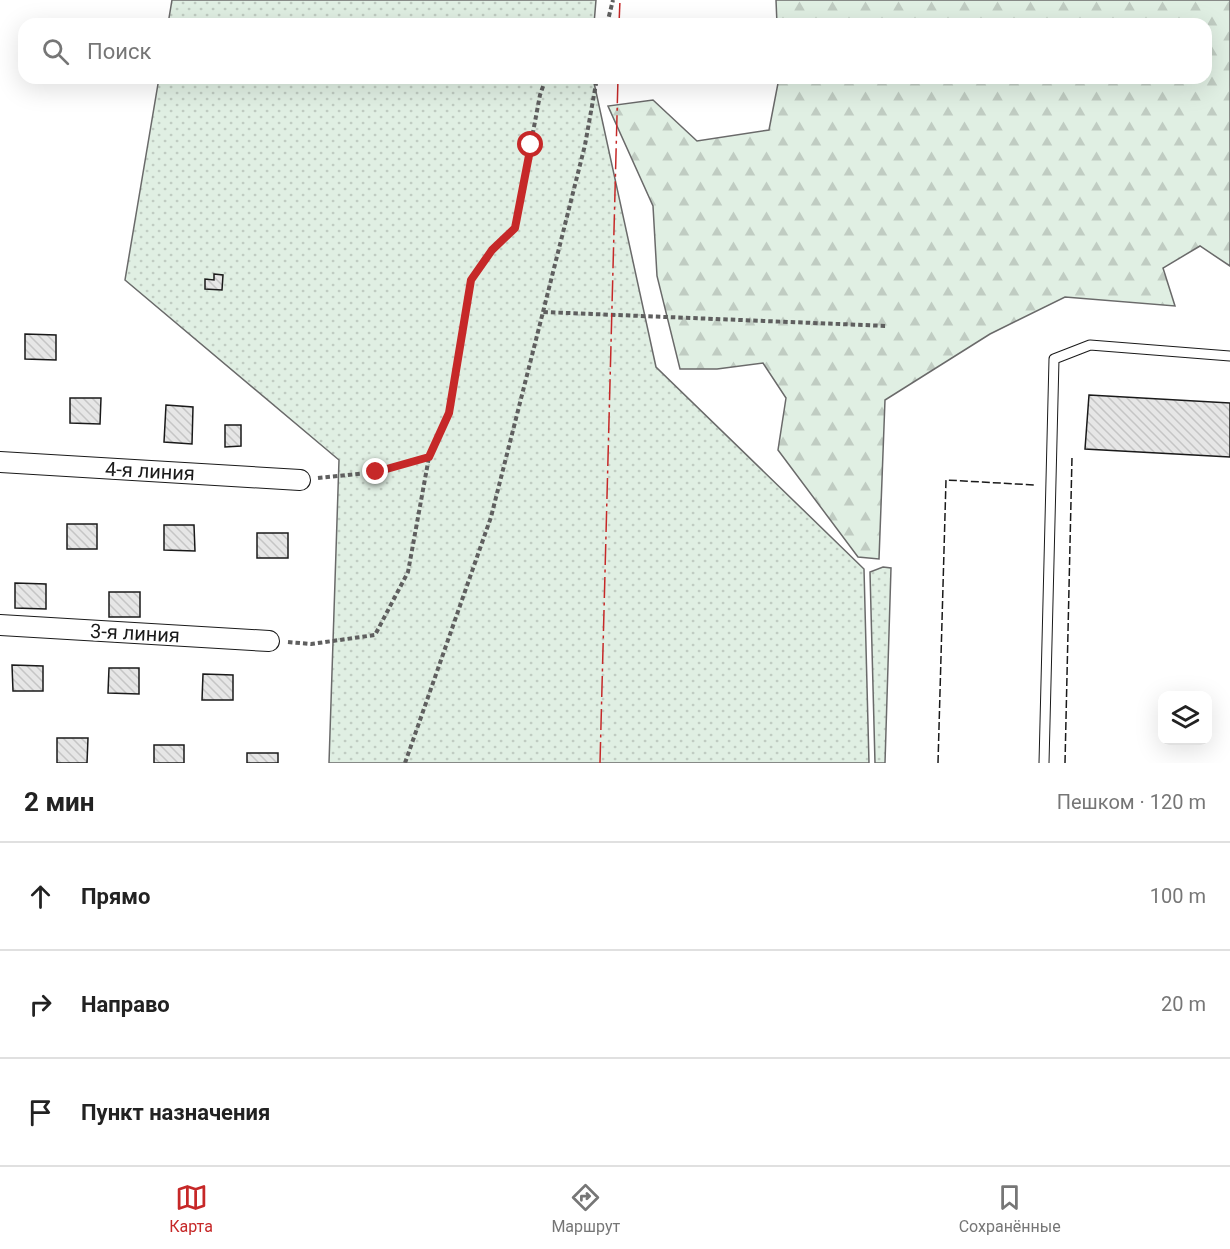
<!DOCTYPE html>
<html lang="ru">
<meta charset="utf-8">
<style>
:root{--surface:#fff;--page:#f6f6f6;--text:#222;--muted:#767676;--line:#e0e0e0;--accent:#c62828}
body{margin:0;font-family:Roboto,sans-serif;background:var(--page);color:var(--text)}
.controls{position:absolute;right:18px;bottom:18px;display:grid;overflow:hidden;border-radius:12px;box-shadow:0 6px 24px #0002}
.controls button{width:54px;height:54px;display:grid;place-items:center;padding:0;border:0;border-bottom:2px solid var(--line);background:var(--surface);color:var(--text);font:30px sans-serif}
.stop{position:absolute;width:18px;height:18px;margin:-14px;border:4px solid #c62828;border-radius:50%;background:#fff}
.stop.end{background:#c62828;border-color:#fff;box-shadow:0 2px 6px #0008}
.list{margin:0;padding:0;list-style:none}
h2{display:flex;justify-content:space-between;align-items:center;height:78px;margin:0;padding:0 24px;font-size:26px}
h2 small{font-size:20px;font-weight:400;color:var(--muted)}
.list li{display:grid;grid-template-columns:39px 1fr auto;gap:18px;align-items:center;box-sizing:border-box;height:108px;padding:0 24px;border-top:2px solid var(--line)}
.list b{display:block;font-size:22px;white-space:nowrap}
.list em{font-size:20px;font-style:normal;color:var(--muted)}
.icon{flex:none;width:33px;height:33px;fill:none;stroke:currentColor;stroke-width:2;stroke-linecap:round;stroke-linejoin:round}
.map{position:relative;flex:none;width:1230px;height:763px;overflow:hidden}
.search{position:absolute;background:var(--surface);box-shadow:0 6px 24px #0002;left:18px;right:18px;top:18px;height:66px;display:flex;align-items:center;gap:15px;box-sizing:border-box;padding:0 21px;border-radius:18px;color:var(--muted);font-size:22px}
.sheet{height:402px;background:var(--surface)}
nav{display:flex;justify-content:space-around;align-items:center;box-sizing:border-box;height:84px;border-top:2px solid var(--line);background:var(--surface);font-size:16px;color:var(--muted)}
nav a{display:grid;justify-items:center;gap:3px}
nav .on{color:var(--accent)}
.map>svg:first-child{display:block}
</style>
<div class="map">
<svg width="1230" height="763" viewBox="0 0 1230 763">
<defs>
<pattern id="grass-dots" width="8" height="8" patternUnits="userSpaceOnUse" patternTransform="scale(1.5)"><rect width="8" height="8" fill="#e0efe3"/><path d="M2 2h.1M6 6h.1" fill="none" stroke="#c0ccc2" stroke-width="1.8" stroke-linecap="round"/></pattern>
<pattern id="forest-firs" width="22" height="20" patternUnits="userSpaceOnUse" patternTransform="scale(1.5)"><rect width="22" height="20" fill="#e0efe3"/><path d="M5 1l3.5 6h-7zM16 11l3.5 6h-7z" fill="#c0ccc2"/></pattern>
<pattern id="building-back-hatch" width="6" height="6" patternUnits="userSpaceOnUse" patternTransform="scale(1.5)"><rect width="6" height="6" fill="#e6e6e6"/><path d="M-1 5l2 2M0 0l6 6M5-1l2 2" fill="none" stroke="#c5c5c5"/></pattern>
</defs>
<rect width="100%" height="100%" fill="#fff"/>
<!-- grass -->
<g fill="url(#grass-dots)" stroke="#6a6a6a" stroke-width="1.5">
<path d="M172 0H596L594 24H168Z"/>
<path d="M159 78H593L656 367 864 569 869 763H329L339 460 125 280Z"/>
<path d="M883 567 891 568 885 763H875L870 572Z"/>
</g>
<!-- forest -->
<path fill="url(#forest-firs)" stroke="#6a6a6a" stroke-width="1.5" d="M776 0H1230V266L1200 246 1163 268 1175 306 1065 297 990 334 885 400 879 559 858 557 778 450 786 398 763 363 717 369H680L657 276 653 206 608 106 653 100 697 141 769 130 779 78H1206V24H777Z"/>
<!-- building -->
<g fill="url(#building-back-hatch)" stroke="#1a1a1a" stroke-width="1.5">
<path d="M214 274 223 275 222 290 205 289V279L214 280Z"/>
<path d="M25 334 56 335V360L25 359Z"/>
<path d="M1089 395 1230 403V457L1085 449Z"/>
<path d="M70 398H101L100 424 70 423Z"/>
<path d="M166 405 193 407 192 444 164 442Z"/>
<path d="M225 425H241V446L225 447Z"/>
<rect x="67" y="524" width="30" height="25"/>
<path d="M164 525H194L195 551 164 550Z"/>
<rect x="257" y="533" width="31" height="25"/>
<path d="M15 583 46 584V609L15 608Z"/>
<rect x="109" y="592" width="31" height="25"/>
<path d="M12 665 43 666V691H13Z"/>
<path d="M109 668H139V694L108 693Z"/>
<path d="M203 674 233 675V700H202Z"/>
<path d="M57 738H88L87 763H57Z"/>
<rect x="154" y="745" width="30" height="18"/>
<rect x="247" y="753" width="31" height="10"/>
</g>
<g fill="none" stroke-linecap="round" stroke-linejoin="round">
<defs>
<path id="lane" d="M1044 763 1054 359 1090 345 1230 356"/>
<g id="street">
<path d="M0 462 300 480"/>
<path d="M0 625 269 641"/>
</g>
</defs>
<!-- lane casing -->
<use href="#lane" stroke="#1a1a1a" stroke-width="11"/>
<!-- street casing -->
<use href="#street" stroke="#1a1a1a" stroke-width="22"/>
<!-- path -->
<g stroke="#5f5f5f" stroke-width="4" stroke-dasharray="4.5 3" stroke-linecap="butt">
<path d="M607 24 613 0"/>
<path d="M543 312 585 145 597 78"/>
<path d="M318 478 376 472 429 457"/>
<path d="M288 642 311 644 375 635 408 572 429 457 449 413 471 280 492 250 515 228 540 95 546 78"/>
<path d="M405 763 491 517 543 312 888 326"/>
</g>
<!-- lane -->
<use href="#lane" stroke="#fff" stroke-width="9"/>
<!-- street -->
<use href="#street" stroke="#fff" stroke-width="20"/>
<!-- fence -->
<g stroke="#1a1a1a" stroke-width="1.5" stroke-dasharray="8 3" stroke-linecap="butt">
<path d="M938 763 946 480 1034 485"/>
<path d="M1065 763 1072 457"/>
</g>
<!-- power -->
<g stroke="#c62828" stroke-width="1.5" stroke-dasharray="21 4.5 3 4.5" stroke-linecap="butt">
<path d="M619 24 620 0"/>
<path d="M600 763 618 78"/>
</g>
</g>
<g fill="none" stroke-linecap="round" stroke-linejoin="round">
<!-- route -->
<path stroke="#c62828" stroke-width="8" d="M376 472 429 457 449 413 471 280 492 250 515 228 531 145"/>
</g>
<g text-anchor="middle" stroke-width="4.5" stroke-linejoin="round" paint-order="stroke">
<!-- street labels -->
<g font-size="20" fill="#1a1a1a" stroke="#fff">
<text transform="translate(150 471) rotate(3)" y="7">4-я линия</text>
<text transform="translate(135 633) rotate(3)" y="7">3-я линия</text>
</g>
</g>
</svg>
<div class="controls">
<button><svg class="icon" aria-label="layers" viewBox="0 0 24 24"><path d="M12 4l9 5-9 5-9-5zM3 14l9 5 9-5"/></svg></button>
</div>
<div class="stop" style="left:531px;top:145px"></div>
<div class="stop end" style="left:376px;top:472px"></div>
<div class="search"><svg class="icon" aria-label="search" viewBox="0 0 24 24"><circle cx="10" cy="10" r="6"/><path d="M15 15l6 6"/></svg>Поиск</div>
</div>
<section class="sheet">
<h2>2 мин<small>Пешком · 120 m</small></h2>
<ul class="list">
<li><svg class="icon" aria-label="ahead" viewBox="0 0 24 24"><path d="M12 20V5M6 11l6-6 6 6"/></svg><div><b>Прямо</b></div><em>100 m</em></li>
<li><svg class="icon" aria-label="right" viewBox="0 0 24 24"><path d="M7 20v-9h11M14 6l5 5-5 5"/></svg><div><b>Направо</b></div><em>20 m</em></li>
<li><svg class="icon" aria-label="arrive" viewBox="0 0 24 24"><path d="M6 21V4h12l-3 4 3 4H6"/></svg><div><b>Пункт назначения</b></div></li>
</ul>
</section>
<nav>
<a class="on"><svg class="icon" aria-label="map" viewBox="0 0 24 24"><path d="M3 6l6-2 6 2 6-2v14l-6 2-6-2-6 2zM9 4v14M15 6v14"/></svg>Карта</a>
<a><svg class="icon" aria-label="directions" viewBox="0 0 24 24"><path d="M12 3l9 9-9 9-9-9zM9 14v-3h6M13 9l2 2-2 2"/></svg>Маршрут</a>
<a><svg class="icon" aria-label="saved" viewBox="0 0 24 24"><path d="M7 4h10v16l-5-4-5 4z"/></svg>Сохранённые</a>
</nav>
